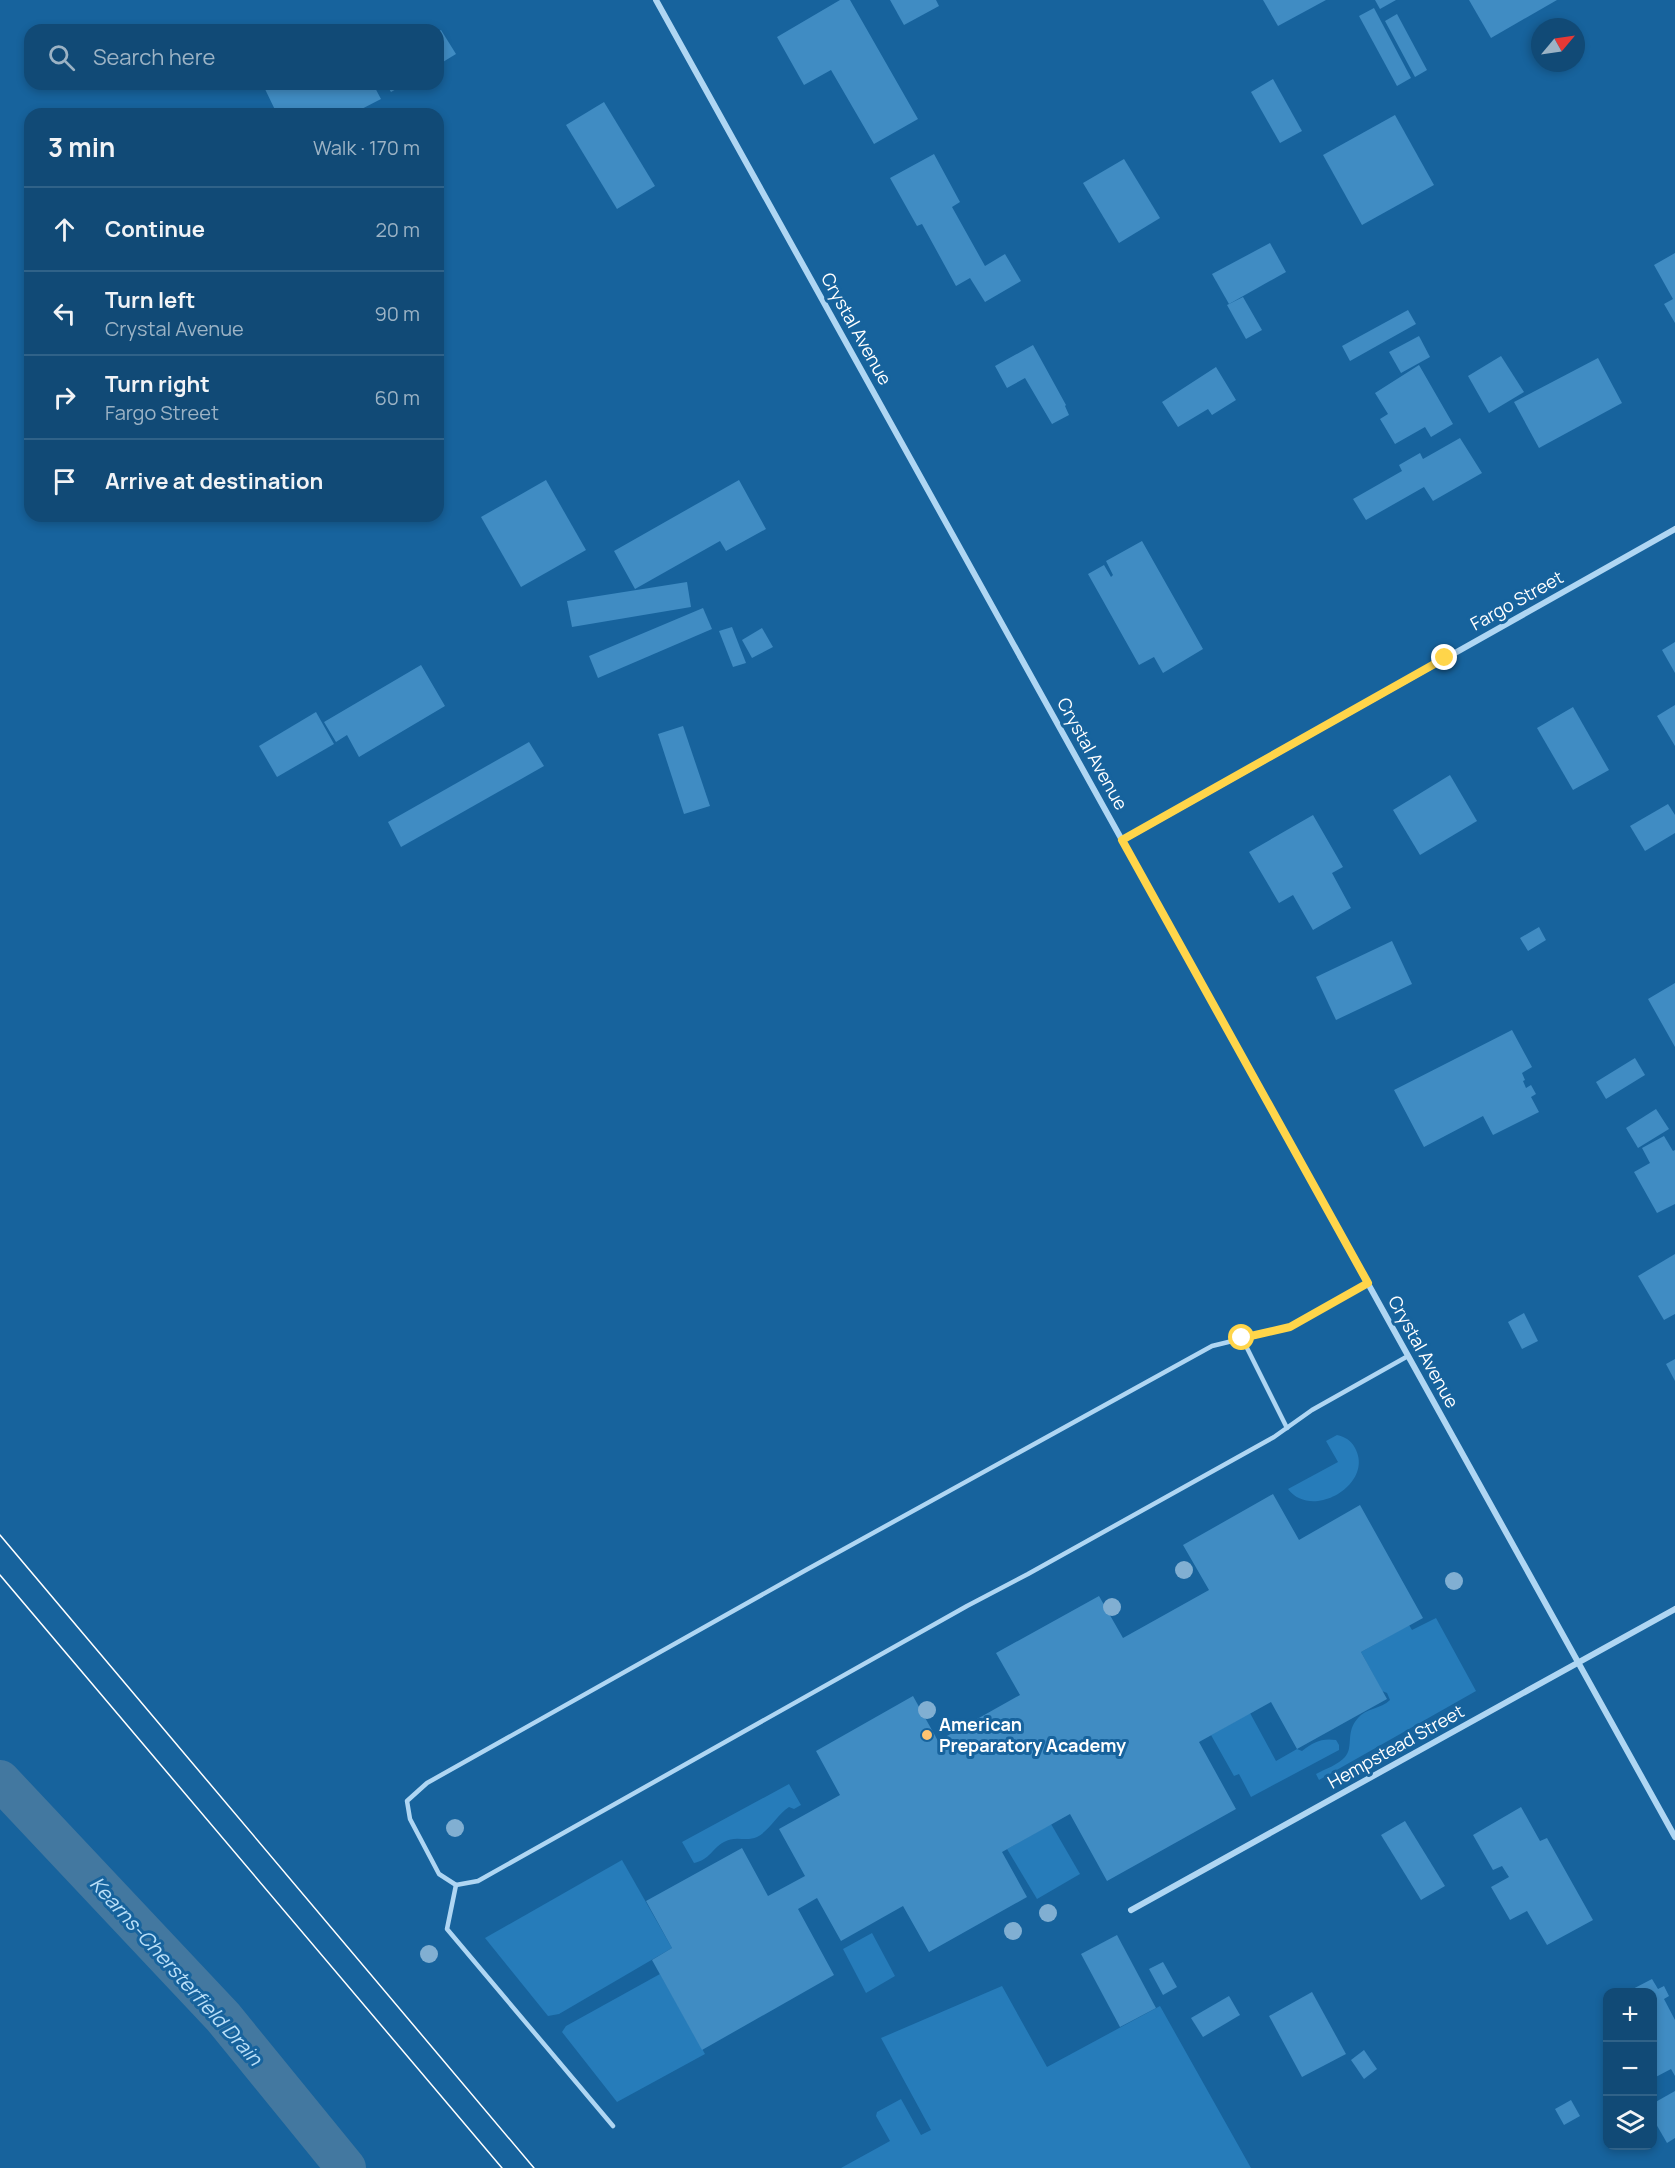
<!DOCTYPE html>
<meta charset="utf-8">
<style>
:root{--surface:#114a76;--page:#1a517b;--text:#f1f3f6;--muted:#9cb3c5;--line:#306288}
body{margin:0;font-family:Manrope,sans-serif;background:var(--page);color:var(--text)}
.controls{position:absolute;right:18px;bottom:18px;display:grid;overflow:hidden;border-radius:12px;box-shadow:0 3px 9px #0003}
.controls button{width:54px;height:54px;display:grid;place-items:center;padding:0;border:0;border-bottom:2px solid var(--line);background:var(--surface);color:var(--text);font:30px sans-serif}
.compass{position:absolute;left:1531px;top:18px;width:54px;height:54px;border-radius:50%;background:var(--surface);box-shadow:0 3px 9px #0003;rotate:61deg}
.stop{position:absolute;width:18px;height:18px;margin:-14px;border:4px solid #ffd54a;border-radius:50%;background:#fff}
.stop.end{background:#ffd54a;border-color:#fff;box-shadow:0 2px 6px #0008}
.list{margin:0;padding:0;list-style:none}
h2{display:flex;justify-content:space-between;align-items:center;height:78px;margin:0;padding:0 24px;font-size:26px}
h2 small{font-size:20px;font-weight:400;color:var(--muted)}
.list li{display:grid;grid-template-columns:39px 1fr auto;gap:18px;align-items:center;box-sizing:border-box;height:84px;padding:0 24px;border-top:2px solid var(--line)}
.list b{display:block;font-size:22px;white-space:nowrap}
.list p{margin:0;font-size:20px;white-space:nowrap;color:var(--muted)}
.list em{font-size:20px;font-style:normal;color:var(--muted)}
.icon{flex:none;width:33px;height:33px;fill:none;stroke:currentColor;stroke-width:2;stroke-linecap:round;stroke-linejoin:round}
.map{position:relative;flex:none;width:1675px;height:2168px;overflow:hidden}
.search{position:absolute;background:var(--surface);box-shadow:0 3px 9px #0003;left:24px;top:24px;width:420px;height:66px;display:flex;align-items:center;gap:15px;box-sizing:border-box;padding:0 21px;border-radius:18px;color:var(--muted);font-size:22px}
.panel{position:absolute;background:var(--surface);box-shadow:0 3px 9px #0003;left:24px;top:108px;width:420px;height:414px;border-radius:18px}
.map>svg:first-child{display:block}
</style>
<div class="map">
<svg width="1675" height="2168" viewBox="0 0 1675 2168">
<rect width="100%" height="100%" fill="#17639d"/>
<!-- green -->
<g fill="#267cba">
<path d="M1337 1435C1345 1437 1351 1440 1355 1448 1375 1484 1312 1521 1288 1489L1338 1462 1326 1441Z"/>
<path d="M1436 1618 1476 1691 1319 1780 1316 1774C1325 1769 1338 1765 1345 1757 1354 1747 1345 1732 1358 1718 1366 1708 1381 1709 1390 1700L1387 1693 1382 1691 1361 1652 1409 1625 1412 1630Z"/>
<path d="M1250 1713 1276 1761 1297 1749 1302 1751C1314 1742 1321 1738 1336 1740L1339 1745V1750L1251 1797 1239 1774 1234 1776 1211 1735Z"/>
<path d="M789 1784 801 1805 794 1809 789 1807C777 1815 769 1831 757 1837 746 1842 735 1835 724 1842 711 1849 711 1859 694 1863L682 1842Z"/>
<path d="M1051 1824 1080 1874 1037 1899 1007 1849Z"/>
<path d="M622 1860 672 1948 559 2014 548 2016 485 1938Z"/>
<path d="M872 1933 895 1976 866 1993 843 1949Z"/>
<path d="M660 1974 705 2054 617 2102 562 2032 566 2026Z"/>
<path d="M1002 1986 1047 2067 1160 2006 1251 2168H841L890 2141 876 2116 877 2112 901 2099 921 2135 931 2130 881 2038Z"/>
</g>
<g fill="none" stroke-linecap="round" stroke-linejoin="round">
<!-- canal -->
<path stroke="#4378a0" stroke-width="40" d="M0 1780 223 2017 346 2168"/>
</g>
<!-- building -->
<g fill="#408cc3">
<path d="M840 0H850L918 119 874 144 831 70 804 85 777 37Z"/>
<path d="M890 0H936L939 6 904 25Z"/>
<path d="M1263 0H1326L1278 26Z"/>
<path d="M1375 0H1396L1380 9Z"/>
<path d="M1469 0H1557L1491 38Z"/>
<path d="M1374 8 1411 78 1397 86 1359 16Z"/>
<path d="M1397 14 1427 70 1415 77 1385 21Z"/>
<path d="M441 30 456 54 438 65V32Z"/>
<path d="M1273 79 1302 131 1280 143 1251 92Z"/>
<path d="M270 84H340L341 86 345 84H373L381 99 352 114H287L296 108 284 114H277L264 87Z"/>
<path d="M386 84H405L391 92Z"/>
<path d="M604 102 655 186 617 209 566 125Z"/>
<path d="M1395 115 1434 185 1362 225 1323 155Z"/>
<path d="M934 154 960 202 952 207 985 266 1005 254 1021 281 985 302 970 278 956 286 922 224 917 226 890 178Z"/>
<path d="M1124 159 1160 218 1119 243 1083 183Z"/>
<path d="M1270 243 1286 272 1229 304 1212 274Z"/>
<path d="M1675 253V323L1664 304 1673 299 1654 265Z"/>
<path d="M1243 297 1262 330 1246 339 1227 305Z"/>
<path d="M1408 310 1416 324 1350 361 1342 346Z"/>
<path d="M1419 336 1430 357 1401 373 1389 352Z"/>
<path d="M1033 345 1066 405 1065 406 1069 415 1052 424 1025 378 1007 388 995 366Z"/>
<path d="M1501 356 1524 392 1489 413 1468 376Z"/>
<path d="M1598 358 1622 403 1539 448 1514 402Z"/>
<path d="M1419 365 1453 424 1431 437 1425 427 1395 444 1380 419 1388 414 1375 393Z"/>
<path d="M1216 367 1236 400 1212 415 1208 409 1178 427 1162 402Z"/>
<path d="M1460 438 1482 473 1433 501 1424 487 1366 520 1353 499 1402 471 1399 465 1420 453 1423 459Z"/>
<path d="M546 480 586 550 521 587 481 517Z"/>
<path d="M739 480 766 529 726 551 720 541 635 589 614 551Z"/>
<path d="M1142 541 1203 649 1163 673 1154 657 1139 665 1088 574 1104 565 1111 577 1113 575 1106 561Z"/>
<path d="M687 582 691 607 572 627 567 601Z"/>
<path d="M703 608 712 629 598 678 589 656Z"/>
<path d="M732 627 746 663 733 667 719 631Z"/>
<path d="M762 628 773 647 752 658 742 640Z"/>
<path d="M1675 642V673L1662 650Z"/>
<path d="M421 665 445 706 359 757 347 735 336 742 324 722Z"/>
<path d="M1675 705V746L1657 716Z"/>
<path d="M1573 707 1609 770 1573 790 1537 728Z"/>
<path d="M316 712 334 744 277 777 259 746Z"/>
<path d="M683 726 710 806 684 814 658 734Z"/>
<path d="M529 742 544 766 401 847 388 822Z"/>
<path d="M1450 775 1477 821 1420 855 1393 810Z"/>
<path d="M1668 804 1675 815V833L1645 851 1630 826Z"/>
<path d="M1313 815 1343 867 1332 873 1351 908 1313 930 1293 895 1279 903 1249 852Z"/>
<path d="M1539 927 1546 940 1528 951 1520 938Z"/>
<path d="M1392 941 1412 984 1336 1020 1316 977Z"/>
<path d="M1675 983V1047L1648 999Z"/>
<path d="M1512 1030 1532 1067 1522 1073 1525 1080 1523 1081 1526 1088 1531 1085 1536 1094 1531 1097 1539 1112 1493 1135 1483 1116 1424 1147 1394 1090Z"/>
<path d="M1635 1058 1645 1075 1606 1099 1596 1082Z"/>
<path d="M1656 1109 1669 1129 1638 1148 1626 1128Z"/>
<path d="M1664 1136 1673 1151 1675 1150V1204L1657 1213 1634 1172 1650 1163 1642 1148Z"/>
<path d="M1675 1254V1314L1664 1320 1638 1276Z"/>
<path d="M1524 1313 1538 1341 1522 1349 1508 1322Z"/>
<path d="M1675 1359V1381L1666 1364Z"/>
<path d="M1273 1494 1299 1540 1360 1505 1423 1618 1361 1652 1387 1699 1297 1749 1271 1702 1199 1742 1236 1809 1107 1881 1070 1814 1002 1852 1027 1897 929 1952 903 1906 841 1941 817 1898 798 1909 834 1975 702 2050 652 1960 672 1948 646 1901 742 1848 768 1896 805 1876 779 1829 840 1795 816 1751 913 1696 938 1741 1020 1695 996 1653 1099 1596 1123 1638 1209 1590 1183 1545Z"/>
<path d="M1521 1807 1540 1841 1547 1838 1593 1920 1547 1945 1527 1911 1510 1920 1491 1887 1509 1877 1502 1866 1493 1870 1473 1835Z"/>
<path d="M1405 1821 1445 1886 1421 1900 1381 1835Z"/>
<path d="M1117 1935 1156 2008 1120 2027 1081 1954Z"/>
<path d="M1163 1962 1177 1987 1163 1995 1149 1969Z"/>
<path d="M1652 1979 1658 1989 1664 1986 1669 1996 1664 1999 1675 2020V2076L1671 2069 1652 2079V1992H1627Z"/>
<path d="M1312 1992 1346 2054 1302 2077 1269 2016Z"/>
<path d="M1229 1996 1240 2015 1203 2037 1191 2018Z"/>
<path d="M1364 2050 1377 2069 1364 2079 1351 2060Z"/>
<path d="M1675 2091V2138L1667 2143 1652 2117V2104Z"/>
<path d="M1571 2100 1580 2116 1564 2125 1555 2109Z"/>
</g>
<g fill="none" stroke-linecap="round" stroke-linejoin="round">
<!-- lane -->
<g stroke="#afd6f3" stroke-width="4.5">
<path d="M1368 1283 1290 1327 1212 1346 806 1570 427 1783 407 1801 410 1819 439 1874 456 1885 478 1881 967 1606 1028 1574 1274 1437 1312 1410 1408 1356"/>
<path d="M1242 1338 1287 1428"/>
<path d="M456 1885 447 1929 613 2126"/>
</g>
<!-- street -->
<g stroke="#afd6f3" stroke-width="6">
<path d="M656 0 1675 1837"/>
<path d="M1123 840 1675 529"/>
<path d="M1131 1910 1675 1609"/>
</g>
<!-- tram -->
<g stroke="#fff" stroke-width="1.5">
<path d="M0 1535 534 2168"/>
<path d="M0 1575 502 2168"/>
</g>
</g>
<!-- trees -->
<g fill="#81afd2">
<circle cx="1184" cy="1570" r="9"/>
<circle cx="1454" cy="1581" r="9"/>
<circle cx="1112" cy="1607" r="9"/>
<circle cx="927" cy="1710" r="9"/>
<circle cx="455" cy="1828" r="9"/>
<circle cx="1048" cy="1913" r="9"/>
<circle cx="1013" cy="1931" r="9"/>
<circle cx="429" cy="1954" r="9"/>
</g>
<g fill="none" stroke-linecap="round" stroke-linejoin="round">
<!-- route -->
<path stroke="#ffd54a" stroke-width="8" d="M1242 1338 1290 1327 1368 1283 1122 840 1445 658"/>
</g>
<!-- markers -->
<circle fill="#ffc370" stroke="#17639d" stroke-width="2" cx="927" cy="1735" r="6"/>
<g text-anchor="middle" stroke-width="6" stroke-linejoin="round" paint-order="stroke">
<!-- street labels -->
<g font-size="18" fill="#fff" stroke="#17639d">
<text transform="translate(856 329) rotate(61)" y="6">Crystal Avenue</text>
<text transform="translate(1517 601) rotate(-29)" y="6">Fargo Street</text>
<text transform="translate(1092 754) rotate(61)" y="6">Crystal Avenue</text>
<text transform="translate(1423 1352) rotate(61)" y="6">Crystal Avenue</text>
<text transform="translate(1396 1747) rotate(-29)" y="6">Hempstead Street</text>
</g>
<!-- poi labels -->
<g font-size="18" font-weight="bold" fill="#fff" stroke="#17639d" text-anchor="start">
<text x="939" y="1731">American<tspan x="939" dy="21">Preparatory Academy</tspan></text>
</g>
<!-- water labels -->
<g font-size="20" font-style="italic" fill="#bbe0f9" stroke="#17639d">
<text transform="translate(176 1971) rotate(48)" y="7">Kearns-Chersterfield Drain</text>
</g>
</g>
</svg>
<div class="controls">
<button>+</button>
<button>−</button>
<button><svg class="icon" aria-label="layers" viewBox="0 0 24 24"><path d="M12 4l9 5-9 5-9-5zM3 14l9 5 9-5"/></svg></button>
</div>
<svg class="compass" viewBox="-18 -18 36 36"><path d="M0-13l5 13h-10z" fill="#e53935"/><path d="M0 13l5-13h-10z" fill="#9cb3c5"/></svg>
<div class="stop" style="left:1242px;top:1338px"></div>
<div class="stop end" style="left:1445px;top:658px"></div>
<div class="search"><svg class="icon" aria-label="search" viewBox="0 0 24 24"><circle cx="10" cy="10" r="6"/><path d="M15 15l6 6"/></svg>Search here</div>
<section class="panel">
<h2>3 min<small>Walk · 170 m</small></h2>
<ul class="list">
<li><svg class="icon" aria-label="ahead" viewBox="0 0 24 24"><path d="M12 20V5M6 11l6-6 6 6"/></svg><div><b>Continue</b></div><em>20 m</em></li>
<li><svg class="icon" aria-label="left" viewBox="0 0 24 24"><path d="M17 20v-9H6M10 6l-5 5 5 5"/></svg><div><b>Turn left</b><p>Crystal Avenue</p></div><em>90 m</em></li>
<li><svg class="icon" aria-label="right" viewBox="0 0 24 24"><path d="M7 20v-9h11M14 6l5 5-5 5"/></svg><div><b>Turn right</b><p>Fargo Street</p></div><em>60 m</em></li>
<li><svg class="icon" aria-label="arrive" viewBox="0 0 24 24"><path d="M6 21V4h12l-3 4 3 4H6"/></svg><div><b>Arrive at destination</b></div></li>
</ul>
</section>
</div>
